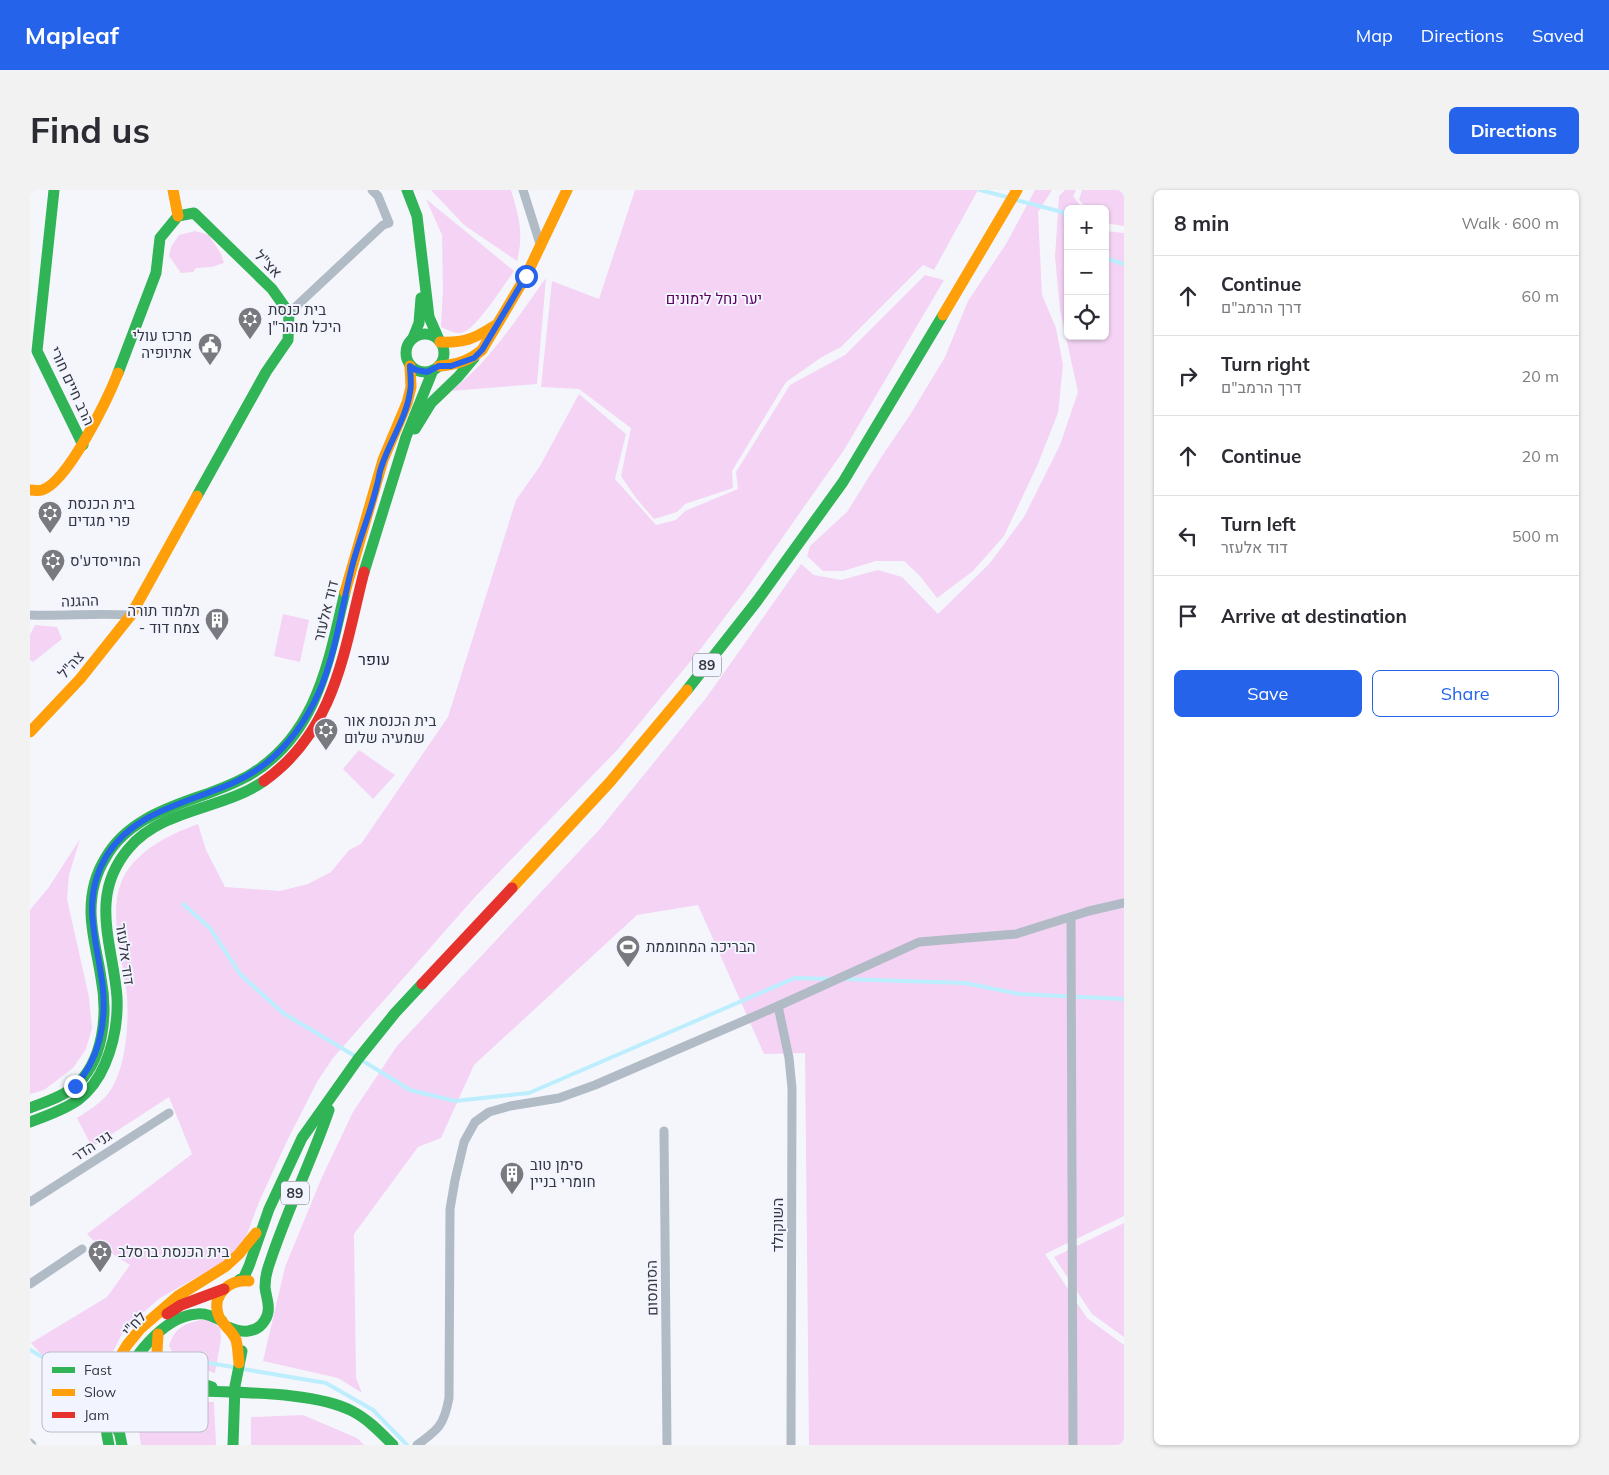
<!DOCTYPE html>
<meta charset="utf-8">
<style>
:root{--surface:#fff;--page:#f2f2f3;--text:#2b2b33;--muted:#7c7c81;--line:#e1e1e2;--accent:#2563eb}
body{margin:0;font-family:Mulish,Heebo,sans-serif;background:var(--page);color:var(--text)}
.controls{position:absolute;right:15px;top:15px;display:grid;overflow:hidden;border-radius:8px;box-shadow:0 1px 4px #0004}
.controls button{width:45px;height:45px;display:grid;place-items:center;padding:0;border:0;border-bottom:1px solid var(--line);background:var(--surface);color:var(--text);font:25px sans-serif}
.stop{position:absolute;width:15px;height:15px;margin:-11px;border:4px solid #2563eb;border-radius:50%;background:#fff}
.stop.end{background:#2563eb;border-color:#fff;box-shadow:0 1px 5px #0008}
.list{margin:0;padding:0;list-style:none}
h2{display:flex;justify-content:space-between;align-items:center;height:65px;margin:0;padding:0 20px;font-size:21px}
h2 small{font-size:16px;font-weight:400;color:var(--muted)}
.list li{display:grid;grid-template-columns:32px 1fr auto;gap:15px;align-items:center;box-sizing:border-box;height:80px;padding:0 20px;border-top:1px solid var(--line)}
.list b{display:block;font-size:19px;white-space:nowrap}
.list p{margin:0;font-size:16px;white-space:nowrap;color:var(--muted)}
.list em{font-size:16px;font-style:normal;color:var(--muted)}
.actions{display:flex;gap:10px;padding:15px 20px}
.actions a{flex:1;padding:11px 0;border:1px solid var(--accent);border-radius:8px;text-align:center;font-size:18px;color:var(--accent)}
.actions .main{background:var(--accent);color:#fff}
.icon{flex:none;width:28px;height:28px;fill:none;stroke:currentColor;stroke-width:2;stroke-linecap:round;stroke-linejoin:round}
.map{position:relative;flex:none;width:1094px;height:1255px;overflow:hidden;border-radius:8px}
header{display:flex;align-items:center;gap:30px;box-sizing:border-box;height:70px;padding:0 25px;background:var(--accent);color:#fff}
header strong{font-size:24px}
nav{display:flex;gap:28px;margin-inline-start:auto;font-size:18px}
.intro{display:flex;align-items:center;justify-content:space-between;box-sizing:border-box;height:120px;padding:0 30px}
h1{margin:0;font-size:35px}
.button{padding:12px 22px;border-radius:8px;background:var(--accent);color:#fff;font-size:18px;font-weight:700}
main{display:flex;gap:30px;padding:0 30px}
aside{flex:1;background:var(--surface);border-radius:8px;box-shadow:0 1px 4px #0004}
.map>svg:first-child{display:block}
</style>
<header>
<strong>Mapleaf</strong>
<nav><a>Map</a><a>Directions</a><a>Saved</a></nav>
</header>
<div class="intro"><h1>Find us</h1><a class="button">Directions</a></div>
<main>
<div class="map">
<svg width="1094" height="1255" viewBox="0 0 1094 1255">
<rect width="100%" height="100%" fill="#f5f6fc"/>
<!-- green -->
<g fill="#f4d3f4">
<path d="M401 0H481C489 27 494 43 487 71L434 35Z"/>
<path d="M605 0H948L904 80 893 75 811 157 792 167 756 192 702 281 703 298 655 314 647 322 624 329 606 308 591 286 601 238 549 199 511 197 522 91 569 109Z"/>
<path d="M1005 0H1022L1008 22 1012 105 1026 138 1033 175 1028 223 1007 276 974 346 943 381 907 408 890 386 874 371H846L813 381H793L777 366 780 356 817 322 852 266 880 225 915 167 938 111 976 54Z"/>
<path d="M1035 0H1046L1043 6 1053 19H1038V146H1075V41L1094 43V1026L1015 1064 1057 1128 1094 1155V1255H779L775 863 734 864 668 715 607 725 444 875 411 948 388 957 324 1044 326 1188 332 1203 308 1188 233 1171 255 1077 292 987 323 922 367 856 570 639 676 508 771 374 784 385 811 390 848 380 872 387 908 424 960 373 994 327 1030 255 1048 202 1030 120 1025 67 1029 6Z"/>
<path d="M1052 0H1094V36L1075 33V19H1057L1049 10Z"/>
<path d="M396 9 484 81C474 95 448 136 434 142 426 145 418 140 411 137L413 100 412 45Z"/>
<path d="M165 41 179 45 191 64 194 73 182 77 166 78 163 82 151 83 139 66 141 57 149 45Z"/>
<path d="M895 85 914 90 814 260 717 398 669 461 589 558 445 707 303 868 287 892 257 951 229 1012 210 1063 130 1108 107 1128 91 1146 66 1194 65 1228C48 1221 42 1205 32 1190 23 1177 12 1165 1 1153L77 1107 100 1075 67 1054 57 1044 162 964 139 907 62 957 47 928C58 921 68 915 77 905 96 882 99 835 97 806 93 764 70 705 106 670 122 653 146 642 168 634L176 660 195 697 250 701 278 694 301 682 319 660 331 654 418 527 486 310 510 276 549 204 596 244 585 289 626 335 646 330 655 321 708 299 706 282 760 195 815 165Z"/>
<path d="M516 88 507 194 420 201C456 177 490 124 516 88Z"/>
<path d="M253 424 279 430 270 472 244 466Z"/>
<path d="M5 435 27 437 32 449 3 472 0 470V445Z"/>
<path d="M329 560 365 585 343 609 313 579Z"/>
<path d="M50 649 39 685 37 709 59 807 62 838 56 859 43 878 14 900 0 904V720L19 697Z"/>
<path d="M1094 1033V1147L1062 1124 1024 1067Z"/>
<path d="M170 1130H180L190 1138 191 1149 185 1183C168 1177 146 1173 139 1156 145 1138 152 1135 170 1130Z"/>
<path d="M138 1210 184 1212 186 1255H111C106 1229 111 1216 138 1210Z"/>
<path d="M273 1225 327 1248 334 1255H221V1227Z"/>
</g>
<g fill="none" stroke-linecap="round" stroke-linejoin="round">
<!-- stream -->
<g stroke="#bceefd" stroke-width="4">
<path d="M950 0 977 7"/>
<path d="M986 10 1032 22 1038 28"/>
<path d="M1075 68 1094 74"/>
<path d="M153 714 180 738 210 784 253 823 325 866"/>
<path d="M814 789 935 793 989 804 1094 809"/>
<path d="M333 871 380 900 425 911 499 903 765 788 802 789"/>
<path d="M0 1160 30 1177 55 1168 84 1169"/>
<path d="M131 1170 173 1172 203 1177"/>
<path d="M213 1179 296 1193 343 1220 377 1255"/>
</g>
<!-- street -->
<g stroke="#b1bbc6" stroke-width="9">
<path d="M493 0 511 57"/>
<path d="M259 123 353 35 359 33 348 6 342 0"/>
<path d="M0 425C34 426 67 423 101 425"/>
<path d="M1041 727 1043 1255"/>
<path d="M748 816 759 868 762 898 761 1255"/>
<path d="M634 941 637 1255"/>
<path d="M0 1012 139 923"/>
<path d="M0 1094 52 1059"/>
<path d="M0 1253 2 1255"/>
<path d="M387 1255C409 1239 414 1235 419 1208L420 1019 425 990 434 952 445 932 459 922 480 916 529 908 565 895 748 816 889 752 986 744 1059 721 1094 713"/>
</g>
<!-- fast -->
<g stroke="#30b455" stroke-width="11">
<path d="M24 0 7 161 53 255"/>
<path d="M377 0 387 26 399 127 410 152"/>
<circle cx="395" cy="163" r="19"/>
<path d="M383 148 389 133 391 108"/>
<path d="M88 183 126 83 130 48 148 26 164 23 242 99 259 123 258 150 236 182 167 306"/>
<path d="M385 239 401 213 428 187 444 168"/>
<path d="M334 382 376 247 403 180"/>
<path d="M657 500 727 411 813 292 913 125"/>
<path d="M0 918C15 912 32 907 44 897 74 872 78 824 71 788 68 766 61 744 61 721 61 702 66 683 76 667 95 634 131 620 165 608 183 602 201 595 218 586 287 546 298 473 315 402"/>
<path d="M0 932C16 926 34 920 48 910 60 901 69 888 75 874 84 853 88 830 87 807 83 754 58 706 99 658 133 618 193 620 234 591"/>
<path d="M209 1090 214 1087 219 1076 239 1019 272 948 328 869 365 823 392 794"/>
<path d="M198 1137C211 1143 227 1144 235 1130 242 1119 236 1108 235 1097 235 1090 236 1084 238 1078 255 1024 281 973 299 920"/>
<path d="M101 1167 114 1168 152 1187 182 1197"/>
<path d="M96 1170 108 1183 133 1198"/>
<path d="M88 1241C92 1222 101 1209 120 1202 137 1196 155 1200 172 1201 214 1203 286 1202 322 1221 338 1229 351 1243 363 1255"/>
<path d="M79 1255C73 1230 74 1207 86 1184"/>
<path d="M92 1255C88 1238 85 1219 89 1202 97 1172 133 1126 167 1124 176 1123 184 1127 192 1131"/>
<path d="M203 1255 205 1196 212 1161"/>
</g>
<!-- slow -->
<g stroke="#ff9f0a" stroke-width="11">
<path d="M143 0 148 26"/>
<path d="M913 125 987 0"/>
<path d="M410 152C434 153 444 149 464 136"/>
<path d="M409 176C426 175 439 171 452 160L496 86 537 0"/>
<path d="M0 300C4 300 8 301 12 300 38 292 78 208 88 183"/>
<path d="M315 402 353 270 377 213 381 197 380 176"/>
<path d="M0 542 50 489 101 425 167 306"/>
<path d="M482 698 580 592 657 500"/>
<path d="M128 1144 127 1162 133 1178"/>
<path d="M209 1173C208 1165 208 1157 206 1150 202 1140 191 1134 188 1124 182 1104 200 1089 219 1091"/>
<path d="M82 1190 85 1175 97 1155 111 1138 148 1106 196 1076 209 1064 226 1043"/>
</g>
<!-- jam -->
<g stroke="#e5322d" stroke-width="11">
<path d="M234 591C306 540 314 460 334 382"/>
<path d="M392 794 482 698"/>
<path d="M137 1124 151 1115 194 1099"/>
</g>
</g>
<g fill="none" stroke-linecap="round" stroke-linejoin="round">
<!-- route -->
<path stroke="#2563eb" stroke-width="6" d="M45 896C69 870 76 834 73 799 68 751 49 711 77 665 113 609 186 612 235 574 258 556 277 529 289 502 306 464 312 414 323 373 330 347 341 321 347 295 349 289 349 283 351 278 359 252 376 229 380 202 382 194 380 184 380 176L386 180 397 182 409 176H421L444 168 452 160 496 86"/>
</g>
<!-- icons -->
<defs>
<symbol id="synagogue-pin" viewBox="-11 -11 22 30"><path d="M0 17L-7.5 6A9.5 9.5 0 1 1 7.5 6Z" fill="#797a80" stroke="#f2f5ff"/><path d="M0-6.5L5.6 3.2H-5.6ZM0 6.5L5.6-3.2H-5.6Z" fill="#fff"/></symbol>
<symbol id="civic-pin" viewBox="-11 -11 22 30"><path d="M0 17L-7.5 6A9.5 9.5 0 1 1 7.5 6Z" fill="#797a80" stroke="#f2f5ff"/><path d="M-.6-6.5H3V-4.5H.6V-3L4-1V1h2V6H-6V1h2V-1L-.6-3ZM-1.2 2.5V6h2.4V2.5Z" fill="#fff"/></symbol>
<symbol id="building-pin" viewBox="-11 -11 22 30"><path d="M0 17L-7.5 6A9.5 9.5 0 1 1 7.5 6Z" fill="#797a80" stroke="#f2f5ff"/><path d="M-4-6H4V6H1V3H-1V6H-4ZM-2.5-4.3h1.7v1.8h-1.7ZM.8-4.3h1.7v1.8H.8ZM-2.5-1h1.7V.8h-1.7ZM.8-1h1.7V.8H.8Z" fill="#fff"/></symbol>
<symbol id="stadium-pin" viewBox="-11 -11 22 30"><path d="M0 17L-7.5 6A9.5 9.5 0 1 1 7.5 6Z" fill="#797a80" stroke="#f2f5ff"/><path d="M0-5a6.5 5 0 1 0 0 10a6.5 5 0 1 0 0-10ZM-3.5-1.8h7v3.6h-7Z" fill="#fff"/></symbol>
</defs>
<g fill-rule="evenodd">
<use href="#synagogue-pin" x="206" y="115" width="28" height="38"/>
<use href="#civic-pin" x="166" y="141" width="28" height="38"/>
<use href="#synagogue-pin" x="6" y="309" width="28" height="38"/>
<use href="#synagogue-pin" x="9" y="357" width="28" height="38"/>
<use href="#building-pin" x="173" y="416" width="28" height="38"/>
<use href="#synagogue-pin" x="282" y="526" width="28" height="38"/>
<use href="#stadium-pin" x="584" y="743" width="28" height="38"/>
<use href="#building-pin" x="468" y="970" width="28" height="38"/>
<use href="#synagogue-pin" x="56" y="1048" width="28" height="38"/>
</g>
<g text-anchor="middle" stroke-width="4" stroke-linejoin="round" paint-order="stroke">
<!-- shield labels -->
<g fill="#f2f5ff" stroke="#6e7078" stroke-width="1">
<rect x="663" y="463.5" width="28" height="23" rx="4"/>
<rect x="251" y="991.5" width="28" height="23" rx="4"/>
</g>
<g font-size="14" font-weight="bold" fill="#36373e">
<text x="677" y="480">89</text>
<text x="265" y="1008">89</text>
</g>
<!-- street labels -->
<g font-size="15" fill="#36373e" stroke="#f2f5ff">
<text transform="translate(238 74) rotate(46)" y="5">אצ"ל</text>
<text transform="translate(42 196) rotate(65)" y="5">הרב חיים חורי</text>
<text transform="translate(50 411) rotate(-2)" y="5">ההגנה</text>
<text transform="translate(296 421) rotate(-76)" y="5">דוד אלעזר</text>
<text transform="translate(41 475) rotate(-49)" y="5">צה"ל</text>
<text transform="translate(95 764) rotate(82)" y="5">דוד אלעזר</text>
<text transform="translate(62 956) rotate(-33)" y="5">גני הדר</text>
<text transform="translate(748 1035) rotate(-90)" y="5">השוקולד</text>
<text transform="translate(622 1098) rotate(-91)" y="5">הסומסום</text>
<text transform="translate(104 1134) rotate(-47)" y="5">לח"י</text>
</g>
<!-- park labels -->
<g font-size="15" fill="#5d005b" stroke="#f2f5ff">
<text x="684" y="114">יער נחל לימונים</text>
</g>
<!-- poi labels -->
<g font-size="15" fill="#36373e" stroke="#f2f5ff" text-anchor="start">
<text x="238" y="125">בית כנסת<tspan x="238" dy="17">היכל מוהר"ן</tspan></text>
<text x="162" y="151" text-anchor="end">מרכז עולי<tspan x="162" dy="17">אתיופיה</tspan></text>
<text x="38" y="319">בית הכנסת<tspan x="38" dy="17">פרי מגדים</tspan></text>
<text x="40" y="376">המוייסדע'ס</text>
<text x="170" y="426" text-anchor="end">תלמוד תורה<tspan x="170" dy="17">- צמח דוד</tspan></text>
<text x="314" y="536">בית הכנסת אור<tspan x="314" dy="17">שמעיה שלום</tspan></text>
<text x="616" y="762">הבריכה המחוממת</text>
<text x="500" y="980">סימן טוב<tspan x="500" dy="17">חומרי בניין</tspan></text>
<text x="88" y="1067">בית הכנסת ברסלב</text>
</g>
<!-- neighbourhood labels -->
<g font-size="16" fill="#262935" stroke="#f2f5ff">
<text x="344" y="475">עופר</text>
</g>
</g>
<!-- legend -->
<rect x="12" y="1162" width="166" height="80" rx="8" fill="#f2f5ff" stroke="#babcc5" stroke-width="1"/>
<rect x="22" y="1177" width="23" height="6" fill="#30b455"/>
<rect x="22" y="1199" width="23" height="7" fill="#ff9f0a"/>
<rect x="22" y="1222" width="23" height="6" fill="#e5322d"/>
<g font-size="14" fill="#36373e">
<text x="54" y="1185">Fast</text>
<text x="54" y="1207">Slow</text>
<text x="54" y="1230">Jam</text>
</g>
</svg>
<div class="controls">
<button>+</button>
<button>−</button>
<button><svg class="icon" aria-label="locate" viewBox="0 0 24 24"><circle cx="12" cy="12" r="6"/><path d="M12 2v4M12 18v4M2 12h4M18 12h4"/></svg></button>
</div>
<div class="stop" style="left:496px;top:86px"></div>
<div class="stop end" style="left:45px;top:896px"></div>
</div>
<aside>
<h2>8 min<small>Walk · 600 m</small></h2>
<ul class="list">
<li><svg class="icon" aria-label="ahead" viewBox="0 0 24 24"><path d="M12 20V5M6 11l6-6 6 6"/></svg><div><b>Continue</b><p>דרך הרמב&quot;ם</p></div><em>60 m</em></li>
<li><svg class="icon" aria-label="right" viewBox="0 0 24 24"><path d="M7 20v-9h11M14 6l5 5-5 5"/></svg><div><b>Turn right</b><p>דרך הרמב&quot;ם</p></div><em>20 m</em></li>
<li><svg class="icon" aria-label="ahead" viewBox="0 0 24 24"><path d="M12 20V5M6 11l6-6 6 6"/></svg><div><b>Continue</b></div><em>20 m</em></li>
<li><svg class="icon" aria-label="left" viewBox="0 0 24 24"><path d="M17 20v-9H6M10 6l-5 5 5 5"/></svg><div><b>Turn left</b><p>דוד אלעזר</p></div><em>500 m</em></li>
<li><svg class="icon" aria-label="arrive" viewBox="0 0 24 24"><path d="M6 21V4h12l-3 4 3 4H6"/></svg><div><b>Arrive at destination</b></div></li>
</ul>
<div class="actions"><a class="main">Save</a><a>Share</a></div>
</aside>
</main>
